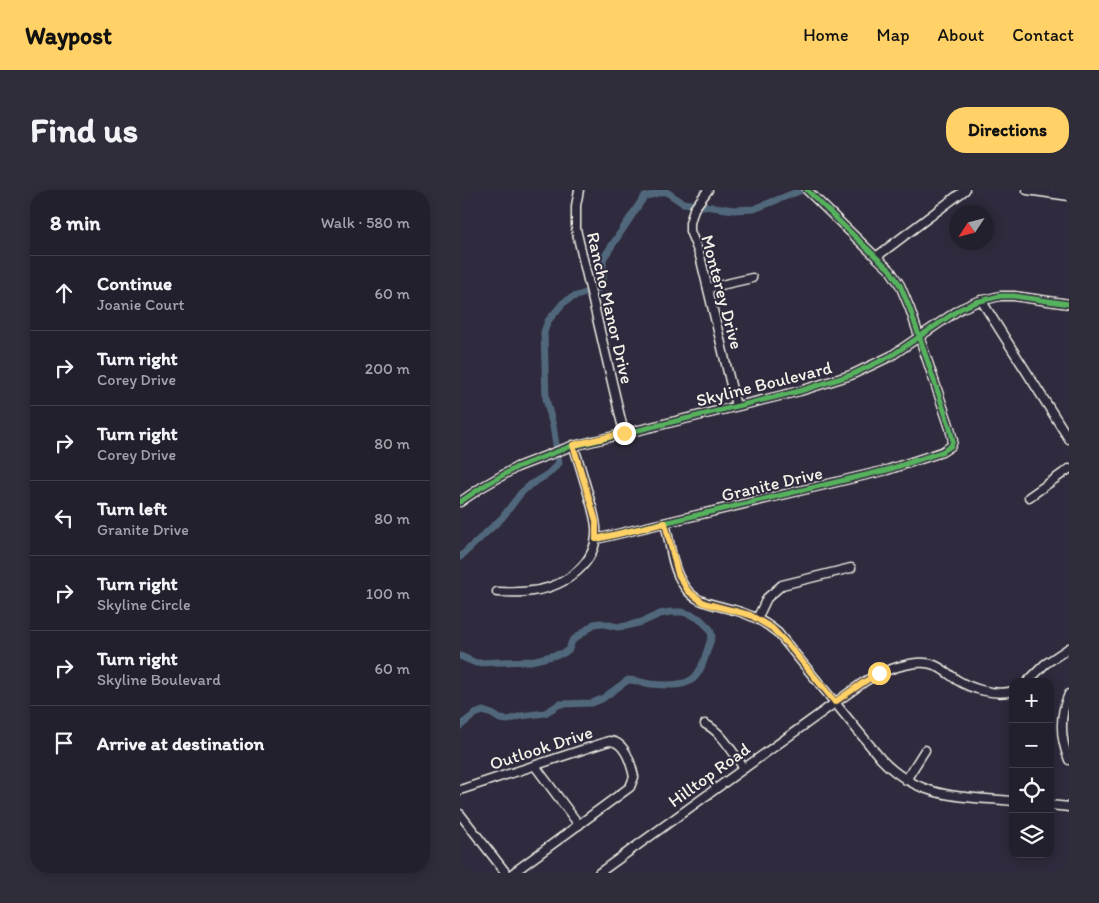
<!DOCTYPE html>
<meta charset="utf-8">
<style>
:root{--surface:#23202e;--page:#2f2d3a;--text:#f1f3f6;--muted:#a3a3aa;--line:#403e4a;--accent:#ffd166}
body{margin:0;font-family:Itim,sans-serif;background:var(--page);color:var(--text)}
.controls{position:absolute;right:15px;bottom:15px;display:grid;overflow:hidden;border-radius:10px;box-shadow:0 2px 12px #0003}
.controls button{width:45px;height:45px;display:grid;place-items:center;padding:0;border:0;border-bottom:1px solid var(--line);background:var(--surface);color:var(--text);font:25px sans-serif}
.compass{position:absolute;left:489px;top:15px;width:45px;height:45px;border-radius:50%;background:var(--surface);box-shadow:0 2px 12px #0003;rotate:234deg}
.stop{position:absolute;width:15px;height:15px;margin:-11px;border:4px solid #ffd166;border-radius:50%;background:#fff}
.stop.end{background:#ffd166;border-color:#fff;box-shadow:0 1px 5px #0008}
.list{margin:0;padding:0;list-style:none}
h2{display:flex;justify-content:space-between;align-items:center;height:65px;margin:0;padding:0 20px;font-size:21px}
h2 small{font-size:16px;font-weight:400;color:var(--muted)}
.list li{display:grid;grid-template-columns:32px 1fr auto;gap:15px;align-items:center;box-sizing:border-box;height:75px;padding:0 20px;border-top:1px solid var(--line)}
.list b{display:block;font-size:19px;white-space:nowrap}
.list p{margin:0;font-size:16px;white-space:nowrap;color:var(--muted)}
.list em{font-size:16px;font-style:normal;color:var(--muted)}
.icon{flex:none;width:28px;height:28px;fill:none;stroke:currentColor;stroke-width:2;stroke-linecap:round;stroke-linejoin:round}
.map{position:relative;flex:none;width:609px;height:683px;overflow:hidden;border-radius:20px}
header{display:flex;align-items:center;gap:30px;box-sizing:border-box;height:70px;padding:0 25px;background:var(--accent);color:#111}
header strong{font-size:24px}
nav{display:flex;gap:28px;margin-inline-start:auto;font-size:18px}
.intro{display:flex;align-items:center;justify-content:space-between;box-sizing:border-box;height:120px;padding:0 30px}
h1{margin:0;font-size:35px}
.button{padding:12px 22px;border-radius:20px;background:var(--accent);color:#111;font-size:18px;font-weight:700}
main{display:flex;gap:30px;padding:0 30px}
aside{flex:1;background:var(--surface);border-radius:20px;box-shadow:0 2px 12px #0003}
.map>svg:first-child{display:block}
</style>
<header>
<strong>Waypost</strong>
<nav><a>Home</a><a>Map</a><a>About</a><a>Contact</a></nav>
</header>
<div class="intro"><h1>Find us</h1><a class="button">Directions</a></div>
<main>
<aside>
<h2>8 min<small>Walk · 580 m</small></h2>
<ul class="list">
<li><svg class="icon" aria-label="ahead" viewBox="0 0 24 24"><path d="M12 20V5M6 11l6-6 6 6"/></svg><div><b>Continue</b><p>Joanie Court</p></div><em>60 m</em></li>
<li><svg class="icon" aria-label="right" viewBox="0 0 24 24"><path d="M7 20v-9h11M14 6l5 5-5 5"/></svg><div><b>Turn right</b><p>Corey Drive</p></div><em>200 m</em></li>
<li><svg class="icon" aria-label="right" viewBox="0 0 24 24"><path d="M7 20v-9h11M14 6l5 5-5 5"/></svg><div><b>Turn right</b><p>Corey Drive</p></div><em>80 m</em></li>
<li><svg class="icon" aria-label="left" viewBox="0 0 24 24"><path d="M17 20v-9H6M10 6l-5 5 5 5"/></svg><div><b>Turn left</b><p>Granite Drive</p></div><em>80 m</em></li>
<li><svg class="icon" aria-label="right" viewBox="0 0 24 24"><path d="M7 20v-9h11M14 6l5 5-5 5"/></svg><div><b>Turn right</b><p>Skyline Circle</p></div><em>100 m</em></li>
<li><svg class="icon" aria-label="right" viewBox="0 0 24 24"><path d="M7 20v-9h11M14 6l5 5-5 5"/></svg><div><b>Turn right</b><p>Skyline Boulevard</p></div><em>60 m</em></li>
<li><svg class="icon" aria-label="arrive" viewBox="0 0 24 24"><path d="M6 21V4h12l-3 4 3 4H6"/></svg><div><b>Arrive at destination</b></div></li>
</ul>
</aside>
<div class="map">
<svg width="609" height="683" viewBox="0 0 609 683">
<rect width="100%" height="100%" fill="#2f2a3d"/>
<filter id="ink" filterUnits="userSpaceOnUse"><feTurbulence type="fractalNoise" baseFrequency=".02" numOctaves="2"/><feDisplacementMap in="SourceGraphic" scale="10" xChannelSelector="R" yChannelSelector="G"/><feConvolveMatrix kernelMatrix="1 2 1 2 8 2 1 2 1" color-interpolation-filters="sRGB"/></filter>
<g filter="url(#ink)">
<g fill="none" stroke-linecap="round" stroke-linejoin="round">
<!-- canal -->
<g stroke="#51687c" stroke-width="7">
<path d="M0 367 42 328 61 303 70 295 88 284 99 273 93 236 86 209 84 142 88 131 103 113 113 107 138 99 142 95 143 89V69L176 19 184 7 205 1 223 13 274 20 294 19 342 0"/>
<path d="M0 466 16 473 71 471 104 463 109 459 112 451 134 434 140 433 158 437 166 436 182 432 200 424 211 422H222L232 425 240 429 250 439 252 446C238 487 240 499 191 494 183 493 176 490 168 490L142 509 132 513 100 514 85 523 61 526 48 530 40 529 32 524 23 521 15 524 0 536"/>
</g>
<defs>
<g id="minor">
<path d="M119 0 116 16V39L164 243"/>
<path d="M248 0 234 19 230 33V41L240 66 276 216"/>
<path d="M567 0 609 6"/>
<path d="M416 67 505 0"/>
<path d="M248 98 292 88"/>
<path d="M521 110 609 249"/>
<path d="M569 307 609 279"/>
<path d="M0 312 22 297 57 277 109 257 340 201 391 185 431 166 500 119 516 112 540 106H554L609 114"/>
<path d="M205 333C210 351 211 373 220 389 232 414 250 413 274 420 290 424 305 432 318 443L421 569C460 610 501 606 553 611"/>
<path d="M136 349 427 280 482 262 491 256 493 251 490 238 450 119 440 95 430 80 416 67 347 0"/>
<path d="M37 402C49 402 61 403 72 401 105 397 139 373 136 337 135 326 131 314 128 303 123 287 119 271 113 255"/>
<path d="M297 429 307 408 322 395 391 378"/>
<path d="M567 492 585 474 609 458"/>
<path d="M609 504C599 526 600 548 609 570"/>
<path d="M245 534C262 542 273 563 284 578"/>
<path d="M75 576 119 635"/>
<path d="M446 590 465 560"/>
<path d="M0 600 149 551C165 551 171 573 174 587L170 597 53 683"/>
<path d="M590 615 609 617"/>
<path d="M0 624 46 683"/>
<path d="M139 683 404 492C419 482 457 467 474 475 482 478 490 485 497 490 512 499 535 506 553 501"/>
</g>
</defs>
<!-- minor casing -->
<use href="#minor" stroke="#f4f1e8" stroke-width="11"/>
<!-- minor -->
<use href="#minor" stroke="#2f2a3d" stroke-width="8"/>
<defs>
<g id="cycleway">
<path d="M0 312 22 297 57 277 109 257 340 201 391 185 431 166 500 119 516 112 540 106H554L609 114"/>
<path d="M136 349 427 280 482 262 491 256 493 251 490 238 450 119 440 95 430 80 416 67 347 0"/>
</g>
</defs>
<!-- cycleway casing -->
<use href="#cycleway" stroke="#2f2a3d" stroke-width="8"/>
<!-- cycleway -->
<use href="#cycleway" stroke="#56b35d" stroke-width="5"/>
</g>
</g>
<g fill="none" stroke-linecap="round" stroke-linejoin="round" filter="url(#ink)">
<!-- route -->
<path stroke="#ffd166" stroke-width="6" d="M164 243 113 255 136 331V349L205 333 218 384 228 401 244 413 290 425 312 438 331 458 375 512 404 492 419 483"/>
</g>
<g text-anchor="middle" stroke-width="4" stroke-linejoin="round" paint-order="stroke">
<!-- street labels -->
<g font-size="18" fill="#f4f1e8" stroke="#2f2a3d">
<text transform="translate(262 102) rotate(75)" y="6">Monterey Drive</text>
<text transform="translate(150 118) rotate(77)" y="6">Rancho Manor Drive</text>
<text transform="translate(304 194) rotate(-14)" y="6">Skyline Boulevard</text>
<text transform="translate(312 294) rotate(-13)" y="6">Granite Drive</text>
<text transform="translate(81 558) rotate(-18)" y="6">Outlook Drive</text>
<text transform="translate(249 585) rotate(-36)" y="6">Hilltop Road</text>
</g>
</g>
</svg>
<div class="controls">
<button>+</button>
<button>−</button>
<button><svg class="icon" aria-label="locate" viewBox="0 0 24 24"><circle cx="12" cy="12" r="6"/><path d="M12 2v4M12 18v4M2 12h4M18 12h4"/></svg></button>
<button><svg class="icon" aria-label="layers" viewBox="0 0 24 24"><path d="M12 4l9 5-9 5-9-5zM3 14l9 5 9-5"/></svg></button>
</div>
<svg class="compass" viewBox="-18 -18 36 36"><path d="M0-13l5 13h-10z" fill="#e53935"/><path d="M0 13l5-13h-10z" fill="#a3a3aa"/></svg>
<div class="stop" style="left:419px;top:483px"></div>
<div class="stop end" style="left:164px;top:243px"></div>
</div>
</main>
